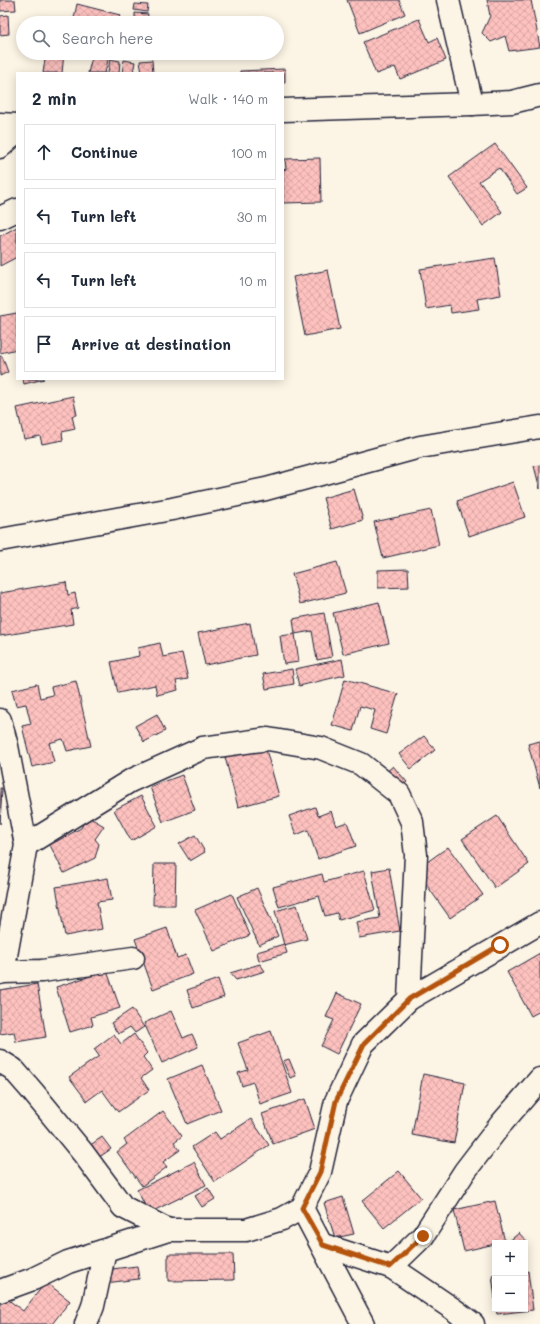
<!DOCTYPE html>
<meta charset="utf-8">
<style>
:root{--surface:#fff;--page:#f6f6f7;--text:#1f2937;--muted:#747a83;--line:#e0e1e3}
body{margin:0;font-family:Mali,sans-serif;background:var(--page);color:var(--text)}
.controls{position:absolute;right:12px;bottom:12px;display:grid;overflow:hidden;border-radius:0px;box-shadow:0 2px 10px #0003}
.controls button{width:36px;height:36px;display:grid;place-items:center;padding:0;border:0;border-bottom:1px solid var(--line);background:var(--surface);color:var(--text);font:20px sans-serif}
.stop{position:absolute;width:12px;height:12px;margin:-9px;border:3px solid #b45309;border-radius:50%;background:#fff}
.stop.end{background:#b45309;border-color:#fff;box-shadow:0 1px 4px #0008}
.list{margin:0;padding:0;list-style:none}
h2{display:flex;justify-content:space-between;align-items:center;height:52px;margin:0;padding:0 16px;font-size:17px}
h2 small{font-size:13px;font-weight:400;color:var(--muted)}
.list li{display:grid;grid-template-columns:26px 1fr auto;gap:12px;align-items:center;box-sizing:border-box;height:56px;margin:0 8px 8px;padding:0 8px;border:1px solid var(--line);border-radius:0px}
.list b{display:block;font-size:15px;white-space:nowrap}
.list em{font-size:13px;font-style:normal;color:var(--muted)}
.icon{flex:none;width:22px;height:22px;fill:none;stroke:currentColor;stroke-width:2;stroke-linecap:round;stroke-linejoin:round}
.map{position:relative;flex:none;width:540px;height:1324px;overflow:hidden}
.search{position:absolute;background:var(--surface);box-shadow:0 2px 10px #0003;left:16px;top:16px;width:268px;height:44px;display:flex;align-items:center;gap:10px;box-sizing:border-box;padding:0 14px;border-radius:22px;color:var(--muted);font-size:15px}
.panel{position:absolute;background:var(--surface);box-shadow:0 2px 10px #0003;left:16px;top:72px;width:268px;height:308px;border-radius:0px}
.map>svg:first-child{display:block}
</style>
<div class="map">
<svg width="540" height="1324" viewBox="0 0 540 1324">
<defs>
<pattern id="building-cross-hatch" width="8" height="8" patternUnits="userSpaceOnUse"><rect width="8" height="8" fill="#fdc1be"/><path d="M0 0l8 8M0 8l8-8" fill="none" stroke="#d9a6a4"/></pattern>
</defs>
<rect width="100%" height="100%" fill="#fcf5e5"/>
<filter id="ink" filterUnits="userSpaceOnUse"><feTurbulence type="fractalNoise" baseFrequency=".025" numOctaves="2"/><feDisplacementMap in="SourceGraphic" scale="8" xChannelSelector="R" yChannelSelector="G"/><feConvolveMatrix kernelMatrix="1 2 1 2 8 2 1 2 1" color-interpolation-filters="sRGB"/></filter>
<g filter="url(#ink)">
<!-- building -->
<g fill="url(#building-cross-hatch)" stroke="#22223b">
<path d="M0 0H15L16 10 0 11Z"/>
<path d="M347 0H399L405 14 360 33Z"/>
<path d="M487 0H531L540 47 509 51 505 36 491 42 482 33 490 16Z"/>
<path d="M77 4 120 15 118 23H73Z"/>
<path d="M135 4 148 5 147 12 134 10Z"/>
<path d="M135 13 148 14 147 21 135 20Z"/>
<path d="M8 15 9 34 0 35V16Z"/>
<path d="M419 19 429 42 437 38 446 60 400 79 395 67 376 74 363 42Z"/>
<path d="M46 53H64L62 73H43Z"/>
<path d="M92 57 108 60 105 73H88Z"/>
<path d="M110 59 120 61 119 73H108Z"/>
<path d="M124 60 135 62 133 73H122Z"/>
<path d="M152 60 153 73H142L140 61Z"/>
<path d="M285 69V83H283V73H240V71Z"/>
<path d="M495 144 527 188 517 194 499 168 479 181 502 212 483 226 449 177Z"/>
<path d="M320 158 321 202 283 203V170L286 169 285 159Z"/>
<path d="M17 227V257L0 266V236Z"/>
<path d="M495 258 501 295 477 299 479 309 451 313 450 305 426 309 420 269Z"/>
<path d="M328 270 340 329 305 336 293 277Z"/>
<path d="M17 313V349L0 353V316Z"/>
<path d="M0 356H2L8 372 0 376Z"/>
<path d="M23 379H44L24 384Z"/>
<path d="M73 396 77 415 72 416 75 429 62 432 63 440 42 444 40 436 24 439 17 408Z"/>
<path d="M540 465V489L534 466Z"/>
<path d="M513 482 525 517 469 536 457 501Z"/>
<path d="M354 489 363 520 332 529 323 498Z"/>
<path d="M431 510 439 545 383 558 374 522Z"/>
<path d="M337 562 346 593 300 604 292 574Z"/>
<path d="M408 569 409 587 378 588V570Z"/>
<path d="M66 582 68 595 75 593 78 608 71 610 73 624 0 636V593Z"/>
<path d="M379 602 389 643 343 654 333 613Z"/>
<path d="M324 613 332 657 317 660 312 631 295 634 293 619Z"/>
<path d="M250 623 256 655 205 665 198 633Z"/>
<path d="M295 634 299 662 284 664 280 636Z"/>
<path d="M160 643 163 657 182 653 188 679 176 681 178 690 157 695 155 685 118 693 111 662 139 656 138 648Z"/>
<path d="M342 659 345 675 299 686 295 669Z"/>
<path d="M292 669 294 684 266 689 263 674Z"/>
<path d="M345 679 398 694 386 734 370 729 375 710 360 706 353 731 332 725Z"/>
<path d="M76 681 91 746 67 751 63 739 49 743 54 762 32 767 22 726 31 724 26 704 16 706 12 690 37 684 40 698 53 695 51 687Z"/>
<path d="M157 714 165 731 144 742 135 726Z"/>
<path d="M424 736 435 750 411 769 399 754Z"/>
<path d="M540 741V788L528 744Z"/>
<path d="M265 746 279 796 238 807 225 757Z"/>
<path d="M393 766 407 782 398 791 384 774Z"/>
<path d="M182 775 195 810 163 822 150 787Z"/>
<path d="M0 788H2L0 824Z"/>
<path d="M141 796 157 826 131 841 114 810Z"/>
<path d="M315 807 318 816 331 811 336 826 347 822 356 846 318 859 308 830 296 835 289 816Z"/>
<path d="M87 816 104 826 95 839 99 844 95 858 64 873 50 845 81 828Z"/>
<path d="M497 816 529 864 495 888 462 839Z"/>
<path d="M195 835 205 852 190 861 179 844Z"/>
<path d="M448 847 483 895 450 918 416 870Z"/>
<path d="M154 864H176L175 905H153Z"/>
<path d="M389 868 400 931 359 938 356 922 380 918 372 871Z"/>
<path d="M364 871 375 910 339 920 337 913 325 916 319 896 279 907 273 887 322 874 324 882Z"/>
<path d="M108 878 112 900 97 902 102 929 65 936 56 887Z"/>
<path d="M257 888 278 936 259 945 237 897Z"/>
<path d="M232 894 250 935 214 951 195 910Z"/>
<path d="M297 905 307 939 284 945 275 911Z"/>
<path d="M167 928 177 958 186 955 193 974 153 989 135 939Z"/>
<path d="M284 944 287 953 259 961 257 952Z"/>
<path d="M540 953V1011L531 1016 507 972Z"/>
<path d="M260 964 265 971 236 980 230 973Z"/>
<path d="M107 971 120 1008 91 1017 93 1025 70 1032 56 987Z"/>
<path d="M218 979 224 997 193 1008 187 990Z"/>
<path d="M37 984 46 1037 16 1042 14 1032 0 1034V990Z"/>
<path d="M337 993 361 1004 337 1054 321 1046 334 1020 326 1017Z"/>
<path d="M132 1009 144 1027 135 1033 130 1027 118 1034 111 1023Z"/>
<path d="M171 1011 183 1038 192 1034 198 1047 162 1063 144 1023Z"/>
<path d="M271 1031 292 1093 260 1104 253 1082 242 1086 238 1073 248 1070 238 1043Z"/>
<path d="M114 1034 121 1044 134 1034 147 1053 143 1057 152 1070 141 1078 149 1090 118 1112 102 1090 87 1101 69 1077 99 1056 94 1049Z"/>
<path d="M289 1059 296 1076 290 1078 283 1061Z"/>
<path d="M202 1065 221 1110 187 1124 168 1079Z"/>
<path d="M423 1074 465 1083 454 1143 412 1135Z"/>
<path d="M305 1099 315 1129 273 1144 262 1114Z"/>
<path d="M163 1111 182 1136 174 1142 180 1150 163 1162 167 1167 142 1186 117 1152 127 1144 124 1140Z"/>
<path d="M251 1119 269 1145 215 1182 192 1147 215 1132 220 1139Z"/>
<path d="M102 1137 111 1149 98 1158 89 1146Z"/>
<path d="M194 1162 206 1185 149 1213 137 1190Z"/>
<path d="M399 1171 421 1198 384 1228 362 1201Z"/>
<path d="M208 1188 215 1199 202 1207 195 1196Z"/>
<path d="M343 1197 354 1234 335 1238 324 1203Z"/>
<path d="M495 1201 505 1242 495 1243V1244L464 1251 454 1210Z"/>
<path d="M519 1233 527 1242 525 1243H507Z"/>
<path d="M168 1254H233L234 1280 168 1281Z"/>
<path d="M137 1266 139 1279 105 1283 103 1270Z"/>
<path d="M528 1271 533 1310 497 1314 496 1309H525V1272Z"/>
<path d="M495 1274V1299L492 1275Z"/>
<path d="M46 1282 70 1301 52 1324H0V1306L6 1298 23 1311Z"/>
</g>
<g fill="none" stroke-linecap="round" stroke-linejoin="round">
<defs>
<g id="minor">
<path d="M448 0 472 104"/>
<path d="M283 110 472 104 512 102 540 95"/>
<path d="M0 124 17 125"/>
<path d="M0 147 17 132"/>
<path d="M0 218 17 210"/>
<path d="M0 540 172 509 266 489 420 447 540 427"/>
<path d="M0 720 7 746 26 845"/>
<path d="M3 972 26 845 130 781 203 748 268 739 321 748 361 764 399 794 412 822 416 855 409 999"/>
<path d="M0 973 3 972 42 971 133 958"/>
<path d="M0 1061 13 1069 33 1092 83 1153 123 1207 168 1230"/>
<path d="M302 1208 363 1324"/>
<path d="M323 1245 391 1267 453 1309 473 1324"/>
<path d="M391 1267 423 1236 465 1171 501 1124 540 1079"/>
<path d="M0 1291 33 1279 68 1262 168 1230H246L282 1219 302 1208 320 1172 336 1101 363 1044 409 999 540 923"/>
<path d="M86 1324 93 1306 105 1250"/>
</g>
</defs>
<!-- minor casing -->
<use href="#minor" stroke="#22223b" stroke-width="25"/>
<!-- minor -->
<use href="#minor" stroke="#fcf5e5" stroke-width="22"/>
</g>
</g>
<g fill="none" stroke-linecap="round" stroke-linejoin="round" filter="url(#ink)">
<!-- route -->
<path stroke="#b45309" stroke-width="5" d="M423 1236 390 1267 323 1245 302 1208 320 1172 336 1101 364 1044 409 999 500 945"/>
</g>
</svg>
<div class="controls">
<button>+</button>
<button>−</button>
</div>
<div class="stop" style="left:500px;top:945px"></div>
<div class="stop end" style="left:423px;top:1236px"></div>
<div class="search"><svg class="icon" aria-label="search" viewBox="0 0 24 24"><circle cx="10" cy="10" r="6"/><path d="M15 15l6 6"/></svg>Search here</div>
<section class="panel">
<h2>2 min<small>Walk · 140 m</small></h2>
<ul class="list">
<li><svg class="icon" aria-label="ahead" viewBox="0 0 24 24"><path d="M12 20V5M6 11l6-6 6 6"/></svg><div><b>Continue</b></div><em>100 m</em></li>
<li><svg class="icon" aria-label="left" viewBox="0 0 24 24"><path d="M17 20v-9H6M10 6l-5 5 5 5"/></svg><div><b>Turn left</b></div><em>30 m</em></li>
<li><svg class="icon" aria-label="left" viewBox="0 0 24 24"><path d="M17 20v-9H6M10 6l-5 5 5 5"/></svg><div><b>Turn left</b></div><em>10 m</em></li>
<li><svg class="icon" aria-label="arrive" viewBox="0 0 24 24"><path d="M6 21V4h12l-3 4 3 4H6"/></svg><div><b>Arrive at destination</b></div></li>
</ul>
</section>
</div>
